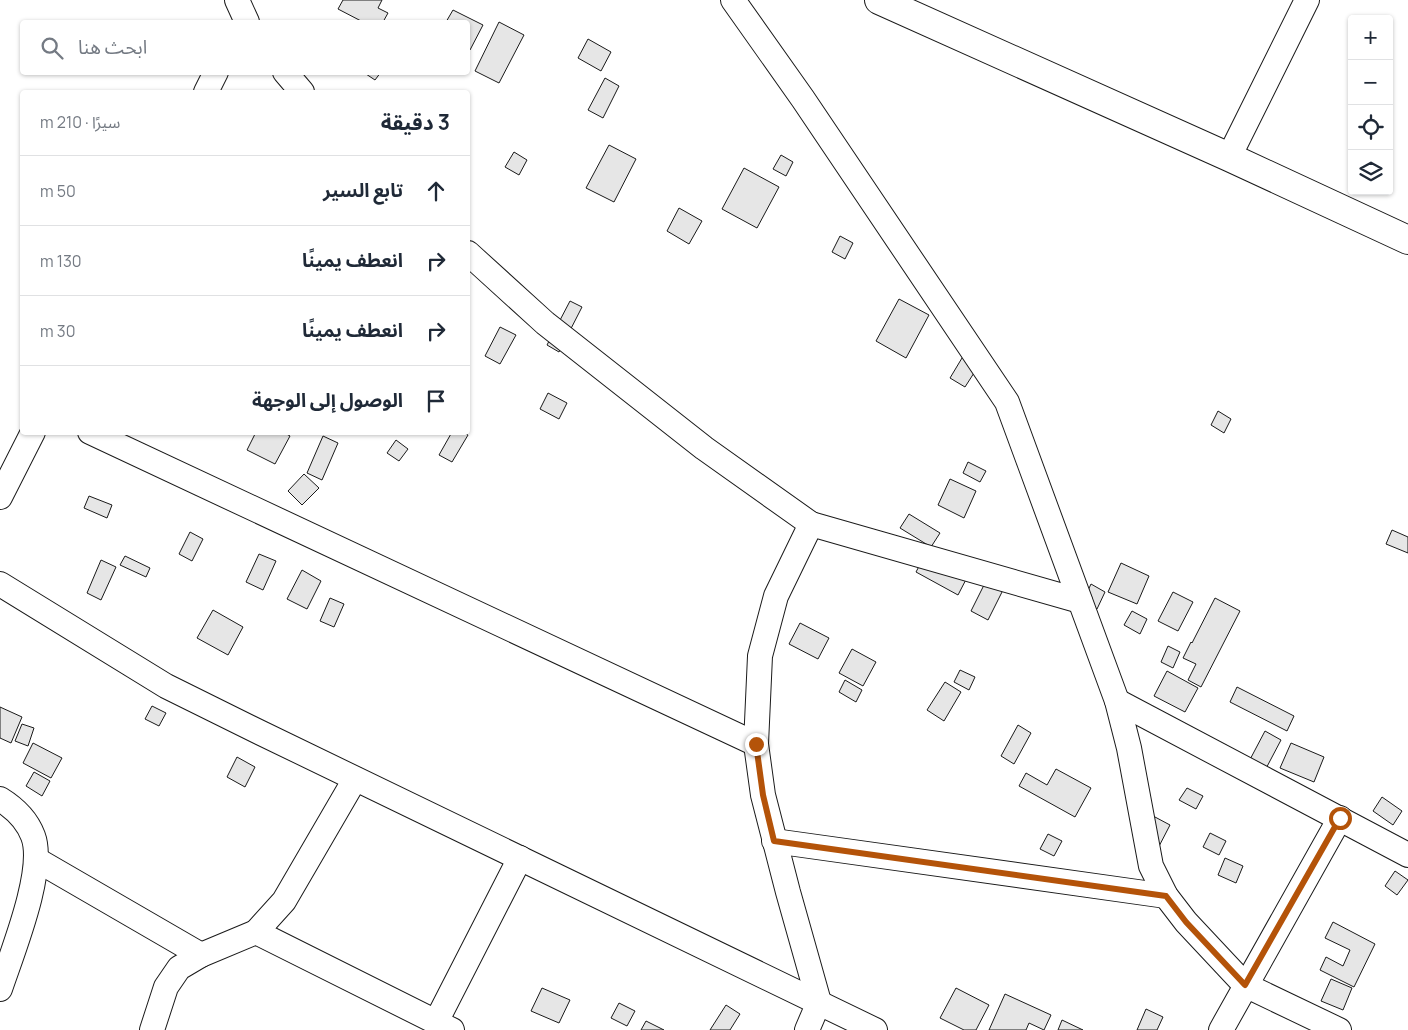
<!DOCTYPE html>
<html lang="ar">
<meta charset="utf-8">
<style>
:root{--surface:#fff;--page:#f6f6f7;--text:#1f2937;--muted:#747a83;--line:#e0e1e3}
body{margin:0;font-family:Manrope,"Noto Sans Arabic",sans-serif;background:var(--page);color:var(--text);direction:rtl}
.controls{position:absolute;right:15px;top:15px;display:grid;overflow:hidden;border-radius:5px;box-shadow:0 1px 4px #0004}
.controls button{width:45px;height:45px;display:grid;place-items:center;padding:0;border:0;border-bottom:1px solid var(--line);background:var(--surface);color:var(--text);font:25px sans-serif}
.stop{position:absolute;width:15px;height:15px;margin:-11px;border:4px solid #b45309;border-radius:50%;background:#fff}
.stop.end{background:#b45309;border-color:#fff;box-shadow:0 1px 5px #0008}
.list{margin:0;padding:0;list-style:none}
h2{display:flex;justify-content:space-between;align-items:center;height:65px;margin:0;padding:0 20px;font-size:21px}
h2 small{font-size:16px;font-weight:400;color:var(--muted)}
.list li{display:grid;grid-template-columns:32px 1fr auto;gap:15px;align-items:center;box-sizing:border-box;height:70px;padding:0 20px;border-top:1px solid var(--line)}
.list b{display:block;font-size:19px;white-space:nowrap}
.list em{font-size:16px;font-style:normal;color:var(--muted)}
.icon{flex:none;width:28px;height:28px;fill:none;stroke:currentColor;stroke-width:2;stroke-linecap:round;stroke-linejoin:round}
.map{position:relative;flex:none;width:1408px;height:1030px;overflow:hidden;direction:ltr}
.search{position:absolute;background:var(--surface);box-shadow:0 1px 4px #0004;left:20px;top:20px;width:450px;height:55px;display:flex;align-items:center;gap:12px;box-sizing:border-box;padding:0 18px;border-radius:5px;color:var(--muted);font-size:19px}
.panel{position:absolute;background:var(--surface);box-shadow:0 1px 4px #0004;left:20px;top:90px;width:450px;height:345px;border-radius:5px;direction:rtl}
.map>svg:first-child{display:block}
</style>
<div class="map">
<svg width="1408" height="1030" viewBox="0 0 1408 1030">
<rect width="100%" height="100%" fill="#fff"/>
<!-- building -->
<g fill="#e6e6e6" stroke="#1a1a1a">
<path d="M343 0H382L378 8 388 13 383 22H363L338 9Z"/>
<path d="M453 10 483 25 470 50 468 48V22H446Z"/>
<path d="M499 22 524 35 499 83 475 71Z"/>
<path d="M588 39 611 52 601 71 578 58Z"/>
<path d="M363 72H381L375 80Z"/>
<path d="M605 78 619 86 603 118 588 110Z"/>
<path d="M609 145 636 159 614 202 586 188Z"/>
<path d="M514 152 527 160 519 175 505 167Z"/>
<path d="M781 155 793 162 786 176 773 169Z"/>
<path d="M744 168 779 187 757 228 722 209Z"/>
<path d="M679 208 702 221 689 244 667 231Z"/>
<path d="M840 236 853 243 845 259 832 252Z"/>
<path d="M899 299 929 315 906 358 876 341Z"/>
<path d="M570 301 582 307 559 352 547 345Z"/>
<path d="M500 327 516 335 500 364 485 356Z"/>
<path d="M965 353 981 362 965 387 950 378Z"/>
<path d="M548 393 567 403 559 419 540 409Z"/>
<path d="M1218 411 1231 419 1224 433 1211 425Z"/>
<path d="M256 432H283L290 436 275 464 247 450Z"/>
<path d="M452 432H463L468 435 452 462 439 455Z"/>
<path d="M323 436 338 443 322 480 307 473Z"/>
<path d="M396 440 408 449 399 461 387 453Z"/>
<path d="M968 462 986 471 980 482 963 473Z"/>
<path d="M304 474 319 488 302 505 288 491Z"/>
<path d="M950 479 976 491 964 518 938 505Z"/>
<path d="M89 496 112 505 107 518 84 508Z"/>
<path d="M909 514 940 533 931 547 900 528Z"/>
<path d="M1392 530 1408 537V553L1386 544Z"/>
<path d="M190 532 203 539 192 561 179 554Z"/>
<path d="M948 551 974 564 958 595 916 572 924 557 940 566Z"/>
<path d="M259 554 276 561 263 590 246 582Z"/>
<path d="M125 556 150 568 146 577 120 565Z"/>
<path d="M101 560 116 567 101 600 87 593Z"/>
<path d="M1121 563 1149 576 1137 604 1108 592Z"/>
<path d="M302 570 321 581 307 609 287 599Z"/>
<path d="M986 581 1003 590 988 620 971 611Z"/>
<path d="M1091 584 1105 592 1097 609 1083 601Z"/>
<path d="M1173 592 1193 602 1178 631 1158 621Z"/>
<path d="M330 598 344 604 334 627 320 621Z"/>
<path d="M1215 598 1240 611 1201 687 1188 680 1196 664 1183 658 1191 642 1192 643Z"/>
<path d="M213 610 243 627 228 655 197 638Z"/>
<path d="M1132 611 1147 619 1140 634 1124 625Z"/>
<path d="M800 623 829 638 818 659 789 644Z"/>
<path d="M1168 646 1180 652 1173 668 1161 662Z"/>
<path d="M852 649 876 662 863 686 839 673Z"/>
<path d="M960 670 975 677 969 690 954 682Z"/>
<path d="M1167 671 1198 688 1185 712 1154 696Z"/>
<path d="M845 680 862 690 856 702 839 692Z"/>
<path d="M945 682 961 692 944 721 927 710Z"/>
<path d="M1237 687 1294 716 1287 731 1230 702Z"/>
<path d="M152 706 166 713 159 726 145 719Z"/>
<path d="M0 707 22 717 11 743 0 738Z"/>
<path d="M22 724 34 728 28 746 15 741Z"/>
<path d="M1018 725 1031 733 1014 764 1001 756Z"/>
<path d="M1265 731 1281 740 1261 778 1245 769Z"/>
<path d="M33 743 62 758 51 778 23 763Z"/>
<path d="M1291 743 1324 757 1314 782 1280 768Z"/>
<path d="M237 757 255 767 245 787 227 777Z"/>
<path d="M1056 769 1091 788 1075 817 1019 786 1026 773 1047 785Z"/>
<path d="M34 772 50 781 42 796 26 786Z"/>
<path d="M1187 788 1203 796 1196 809 1179 800Z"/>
<path d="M1382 797 1402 811 1393 825 1373 811Z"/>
<path d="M1155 817 1170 825 1155 854 1140 846Z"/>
<path d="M1210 833 1226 841 1219 855 1203 847Z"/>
<path d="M1048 834 1062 841 1054 856 1040 849Z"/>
<path d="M1225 858 1243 866 1236 883 1218 875Z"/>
<path d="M1395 871 1408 880 1397 895 1385 886Z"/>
<path d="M1333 922 1375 944 1354 987 1320 970 1326 957 1343 966 1350 950 1325 938Z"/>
<path d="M1331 979 1352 988 1343 1010 1321 1001Z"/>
<path d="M542 988 570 1000 559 1023 531 1011Z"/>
<path d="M956 988 989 1005 976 1030H964L940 1018Z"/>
<path d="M1005 994 1051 1015 1044 1030 1029 1023 1026 1030H989Z"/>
<path d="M619 1003 635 1011 627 1026 611 1018Z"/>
<path d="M726 1005 740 1014 730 1030H710Z"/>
<path d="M1146 1009 1163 1017 1157 1030H1137Z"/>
<path d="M1062 1020 1083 1030H1058Z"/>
<path d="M646 1021 664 1030H641Z"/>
</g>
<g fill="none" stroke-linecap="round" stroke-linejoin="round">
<defs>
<g id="street">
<path d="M237 0 247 22"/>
<path d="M733 0 803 99 1007 402 1117 701 1129 748 1151 866 1166 896 1186 922 1245 985 1339 1030"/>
<path d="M285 72 302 92"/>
<path d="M206 92 216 72"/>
<path d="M1229 157 1307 0"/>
<path d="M468 253 545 323 704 448 811 524 776 596 760 656 756 744 763 795 788 892 819 1002 807 1030"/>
<path d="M90 432 756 744"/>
<path d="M0 497 33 432"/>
<path d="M811 524 1080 601"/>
<path d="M0 584 166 686 261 733 875 1030"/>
<path d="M1117 701 1408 855"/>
<path d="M0 799C13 807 27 820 33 836 46 870 12 953 0 989"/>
<path d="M774 841 1166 896"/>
<path d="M37 860 201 955"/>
<path d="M256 932 452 1030"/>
<path d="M436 1022 520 858"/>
<path d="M152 1030 166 987 179 968 201 955 256 932 284 901 355 779"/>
<path d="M1221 1030 1340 818"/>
</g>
<path id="secondary" d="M879 0 1229 157 1408 240"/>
</defs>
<!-- street casing -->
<use href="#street" stroke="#1a1a1a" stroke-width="26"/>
<!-- secondary casing -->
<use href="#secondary" stroke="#1a1a1a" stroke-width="30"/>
<!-- street -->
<use href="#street" stroke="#fff" stroke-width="24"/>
<!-- secondary -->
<use href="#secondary" stroke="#fff" stroke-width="28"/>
</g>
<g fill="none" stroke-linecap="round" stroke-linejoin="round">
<!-- route -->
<path stroke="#b45309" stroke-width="6" d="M756 744 763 795 774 841 1166 896 1186 922 1245 985 1340 818"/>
</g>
</svg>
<div class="controls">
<button>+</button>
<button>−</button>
<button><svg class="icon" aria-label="locate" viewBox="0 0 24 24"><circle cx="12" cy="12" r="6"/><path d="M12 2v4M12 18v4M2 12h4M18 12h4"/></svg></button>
<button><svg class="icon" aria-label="layers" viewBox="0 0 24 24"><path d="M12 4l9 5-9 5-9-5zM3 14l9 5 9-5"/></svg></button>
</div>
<div class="stop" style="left:1340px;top:818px"></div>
<div class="stop end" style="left:756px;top:744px"></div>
<div class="search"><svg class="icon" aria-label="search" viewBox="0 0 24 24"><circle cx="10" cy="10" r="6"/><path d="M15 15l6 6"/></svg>ابحث هنا</div>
<section class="panel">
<h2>3 دقيقة<small>سيرًا · 210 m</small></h2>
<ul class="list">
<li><svg class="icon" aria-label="ahead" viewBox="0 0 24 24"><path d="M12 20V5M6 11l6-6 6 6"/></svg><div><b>تابع السير</b></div><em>50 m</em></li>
<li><svg class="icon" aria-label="right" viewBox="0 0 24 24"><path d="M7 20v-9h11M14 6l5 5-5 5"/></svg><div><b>انعطف يمينًا</b></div><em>130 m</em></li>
<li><svg class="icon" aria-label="right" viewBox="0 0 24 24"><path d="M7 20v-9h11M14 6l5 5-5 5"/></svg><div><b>انعطف يمينًا</b></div><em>30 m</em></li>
<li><svg class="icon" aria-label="arrive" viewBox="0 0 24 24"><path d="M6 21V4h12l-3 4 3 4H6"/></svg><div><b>الوصول إلى الوجهة</b></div></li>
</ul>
</section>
</div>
